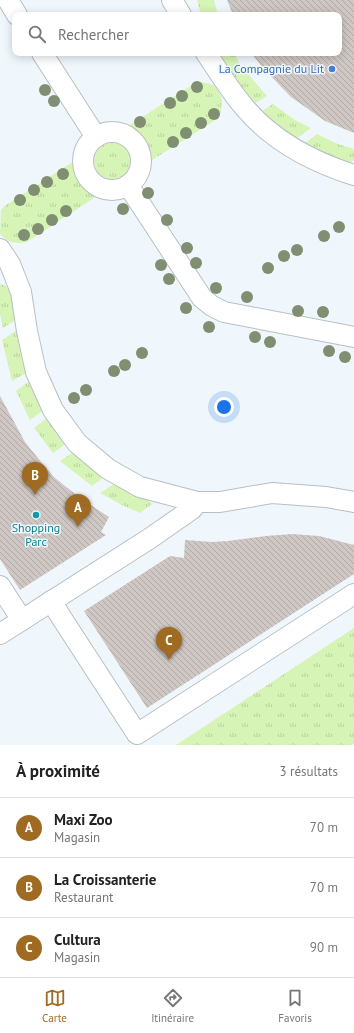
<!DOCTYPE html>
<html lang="fr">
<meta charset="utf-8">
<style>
:root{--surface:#fff;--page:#f2f2f2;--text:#222;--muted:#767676;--line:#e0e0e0;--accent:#9f6b22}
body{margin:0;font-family:"PT Sans",sans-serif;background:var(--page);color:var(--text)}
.you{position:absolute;left:224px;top:407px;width:14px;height:14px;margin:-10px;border:3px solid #fff;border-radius:50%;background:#1a73e8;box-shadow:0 0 0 6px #1a73e833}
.badge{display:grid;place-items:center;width:26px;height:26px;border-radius:50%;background:var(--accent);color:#fff;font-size:13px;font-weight:700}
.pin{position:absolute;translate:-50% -33px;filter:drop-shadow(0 1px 2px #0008)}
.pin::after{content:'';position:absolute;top:21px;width:14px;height:12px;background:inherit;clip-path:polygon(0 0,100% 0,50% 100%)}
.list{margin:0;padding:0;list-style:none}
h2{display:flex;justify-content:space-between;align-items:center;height:52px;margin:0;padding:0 16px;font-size:17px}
h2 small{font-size:13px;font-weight:400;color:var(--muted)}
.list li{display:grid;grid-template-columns:26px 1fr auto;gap:12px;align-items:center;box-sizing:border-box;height:60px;padding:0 16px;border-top:1px solid var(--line)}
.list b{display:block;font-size:15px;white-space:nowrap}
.list p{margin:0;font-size:13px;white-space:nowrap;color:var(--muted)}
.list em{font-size:13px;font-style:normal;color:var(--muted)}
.icon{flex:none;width:22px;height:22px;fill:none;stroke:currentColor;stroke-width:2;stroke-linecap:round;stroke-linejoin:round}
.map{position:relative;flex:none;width:354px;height:745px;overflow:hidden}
.search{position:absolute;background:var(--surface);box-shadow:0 2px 10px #0003;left:12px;right:12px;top:12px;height:44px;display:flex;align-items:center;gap:10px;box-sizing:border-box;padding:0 14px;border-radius:8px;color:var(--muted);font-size:15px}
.sheet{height:232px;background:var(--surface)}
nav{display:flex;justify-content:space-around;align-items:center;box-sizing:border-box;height:56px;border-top:1px solid var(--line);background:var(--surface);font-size:11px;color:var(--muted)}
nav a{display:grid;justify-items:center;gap:2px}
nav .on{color:var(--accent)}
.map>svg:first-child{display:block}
</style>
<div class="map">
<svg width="354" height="745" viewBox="0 0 354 745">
<defs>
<pattern id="grass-tufts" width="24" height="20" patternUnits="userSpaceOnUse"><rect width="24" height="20" fill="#d6f4b6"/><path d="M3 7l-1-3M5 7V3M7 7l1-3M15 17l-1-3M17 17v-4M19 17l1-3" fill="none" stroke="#b7d09c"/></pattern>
<pattern id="building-back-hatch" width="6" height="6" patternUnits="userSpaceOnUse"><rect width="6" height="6" fill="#cfc7c3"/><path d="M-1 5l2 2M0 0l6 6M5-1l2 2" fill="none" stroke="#b1aaa7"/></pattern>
</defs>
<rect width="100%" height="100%" fill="#f0f7fc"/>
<!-- grass -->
<g fill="url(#grass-tufts)">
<path d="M197 0H214L218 15H201Z"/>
<path d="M216 53H234L241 66 267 96 254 104 248 99Z"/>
<path d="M202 82 214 85 219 92 222 100 221 112 214 121 149 162C146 144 144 136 127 127L195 83Z"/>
<path d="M273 104 295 120 311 128 296 139 284 131 262 111Z"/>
<path d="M317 134 338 144 354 149V160L348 164 304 144Z"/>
<circle cx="112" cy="161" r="18"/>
<path d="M74 161C76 178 83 188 97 196L27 242C16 244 8 243 0 234L1 210 6 205Z"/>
<path d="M0 284C14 287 15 307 17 319L3 328 0 314Z"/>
<path d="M17 330 27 373 12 381 2 340Z"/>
<path d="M28 382 42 411 30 420 16 391Z"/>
<path d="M47 418 67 443 53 453 34 428Z"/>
<path d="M73 452 104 477 92 486 60 461Z"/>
<path d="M114 484 148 500 152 504 140 513 122 505 100 493Z"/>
<path d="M354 628V744L352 745H176Z"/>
</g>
<!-- building -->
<g fill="url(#building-back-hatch)">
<path d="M227 0H354V133L325 121 291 97 262 67 251 53H339V15H233Z"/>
<path d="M0 396 25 442 45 467 55 478 80 498 109 517 101 532 106 535 20 590 0 559Z"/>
<path d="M292 534 319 536 354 545V574L147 708 84 611 170 556 184 558 185 540 212 542 228 541 266 536Z"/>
</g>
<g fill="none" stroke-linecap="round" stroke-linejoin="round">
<defs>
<g id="minor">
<path d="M8 0 17 15"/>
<path d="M172 0 181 15"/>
<path d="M42 53 96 137"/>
<path d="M206 53C219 72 230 91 245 108 273 141 313 162 354 175"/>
<circle cx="112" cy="161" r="29"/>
<path d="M128 185 202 298 212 306 224 312 354 337"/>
<path d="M0 249 10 264 21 292 27 331 36 372 53 410 77 443 108 469 140 487 197 502H220L272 493 326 497 354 502"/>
<path d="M0 586 22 620"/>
<path d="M51 601 63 620 137 734 354 594"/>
<path d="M0 634 149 539 192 509 197 502"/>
</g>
</defs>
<!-- minor casing -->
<use href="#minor" stroke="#b8bfc3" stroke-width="22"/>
<!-- minor -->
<use href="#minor" stroke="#fff" stroke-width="20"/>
</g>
<!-- trees -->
<g fill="#808e71">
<circle cx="197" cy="87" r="6"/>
<circle cx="45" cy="90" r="6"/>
<circle cx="182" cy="96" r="6"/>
<circle cx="54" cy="101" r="6"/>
<circle cx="170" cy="103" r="6"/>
<circle cx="214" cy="114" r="6"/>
<circle cx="140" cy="122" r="6"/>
<circle cx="201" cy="123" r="6"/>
<circle cx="186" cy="133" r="6"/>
<circle cx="173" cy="142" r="6"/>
<circle cx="63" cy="174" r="6"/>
<circle cx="47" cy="182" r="6"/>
<circle cx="34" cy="190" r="6"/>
<circle cx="148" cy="193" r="6"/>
<circle cx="20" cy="200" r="6"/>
<circle cx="123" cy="209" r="6"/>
<circle cx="66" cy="211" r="6"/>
<circle cx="52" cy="220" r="6"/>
<circle cx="167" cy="220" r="6"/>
<circle cx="339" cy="227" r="6"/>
<circle cx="38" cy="229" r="6"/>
<circle cx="24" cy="235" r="6"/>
<circle cx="324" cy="236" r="6"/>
<circle cx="187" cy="248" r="6"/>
<circle cx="297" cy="250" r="6"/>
<circle cx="284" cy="256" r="6"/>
<circle cx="196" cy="263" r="6"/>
<circle cx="161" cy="265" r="6"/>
<circle cx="268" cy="268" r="6"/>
<circle cx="169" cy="279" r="6"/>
<circle cx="216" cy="288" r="6"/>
<circle cx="247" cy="297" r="6"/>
<circle cx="186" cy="308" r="6"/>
<circle cx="298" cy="311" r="6"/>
<circle cx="323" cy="312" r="6"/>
<circle cx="209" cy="327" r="6"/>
<circle cx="255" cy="337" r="6"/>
<circle cx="270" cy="342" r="6"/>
<circle cx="329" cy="351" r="6"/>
<circle cx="142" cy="353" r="6"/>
<circle cx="345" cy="357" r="6"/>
<circle cx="125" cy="365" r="6"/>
<circle cx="114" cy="371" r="6"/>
<circle cx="86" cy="390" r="6"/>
<circle cx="74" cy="398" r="6"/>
</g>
<!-- markers -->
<circle fill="#3f7fe0" stroke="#f0f7fc" stroke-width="1.5" cx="332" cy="69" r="4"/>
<circle fill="#0f9aa8" stroke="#f0f7fc" stroke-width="1.5" cx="36" cy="515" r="4"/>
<g text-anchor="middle" stroke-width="3" stroke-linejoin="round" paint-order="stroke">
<!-- shop labels -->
<g font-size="12" fill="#366cbe" stroke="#f0f7fc" text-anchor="end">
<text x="324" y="73">La Compagnie du Lit</text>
</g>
<!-- culture labels -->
<g font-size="12" fill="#0d838f" stroke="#f0f7fc">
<text x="36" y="532">Shopping<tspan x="36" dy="14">Parc</tspan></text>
</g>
</g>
</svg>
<div class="you"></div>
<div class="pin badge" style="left:78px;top:527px">A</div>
<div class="pin badge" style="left:35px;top:495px">B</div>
<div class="pin badge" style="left:169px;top:660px">C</div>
<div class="search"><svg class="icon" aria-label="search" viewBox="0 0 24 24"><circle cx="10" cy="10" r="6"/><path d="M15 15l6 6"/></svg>Rechercher</div>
</div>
<section class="sheet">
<h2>À proximité<small>3 résultats</small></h2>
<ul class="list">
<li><span class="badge">A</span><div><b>Maxi Zoo</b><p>Magasin</p></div><em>70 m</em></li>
<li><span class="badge">B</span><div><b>La Croissanterie</b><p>Restaurant</p></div><em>70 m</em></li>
<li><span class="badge">C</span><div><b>Cultura</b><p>Magasin</p></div><em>90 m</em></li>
</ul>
</section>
<nav>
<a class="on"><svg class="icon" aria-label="map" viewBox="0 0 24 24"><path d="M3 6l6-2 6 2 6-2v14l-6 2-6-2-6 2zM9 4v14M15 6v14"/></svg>Carte</a>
<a><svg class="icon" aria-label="directions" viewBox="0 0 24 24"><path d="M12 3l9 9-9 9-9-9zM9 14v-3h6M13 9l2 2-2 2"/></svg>Itinéraire</a>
<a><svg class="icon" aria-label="saved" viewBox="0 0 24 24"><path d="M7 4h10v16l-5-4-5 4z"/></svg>Favoris</a>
</nav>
